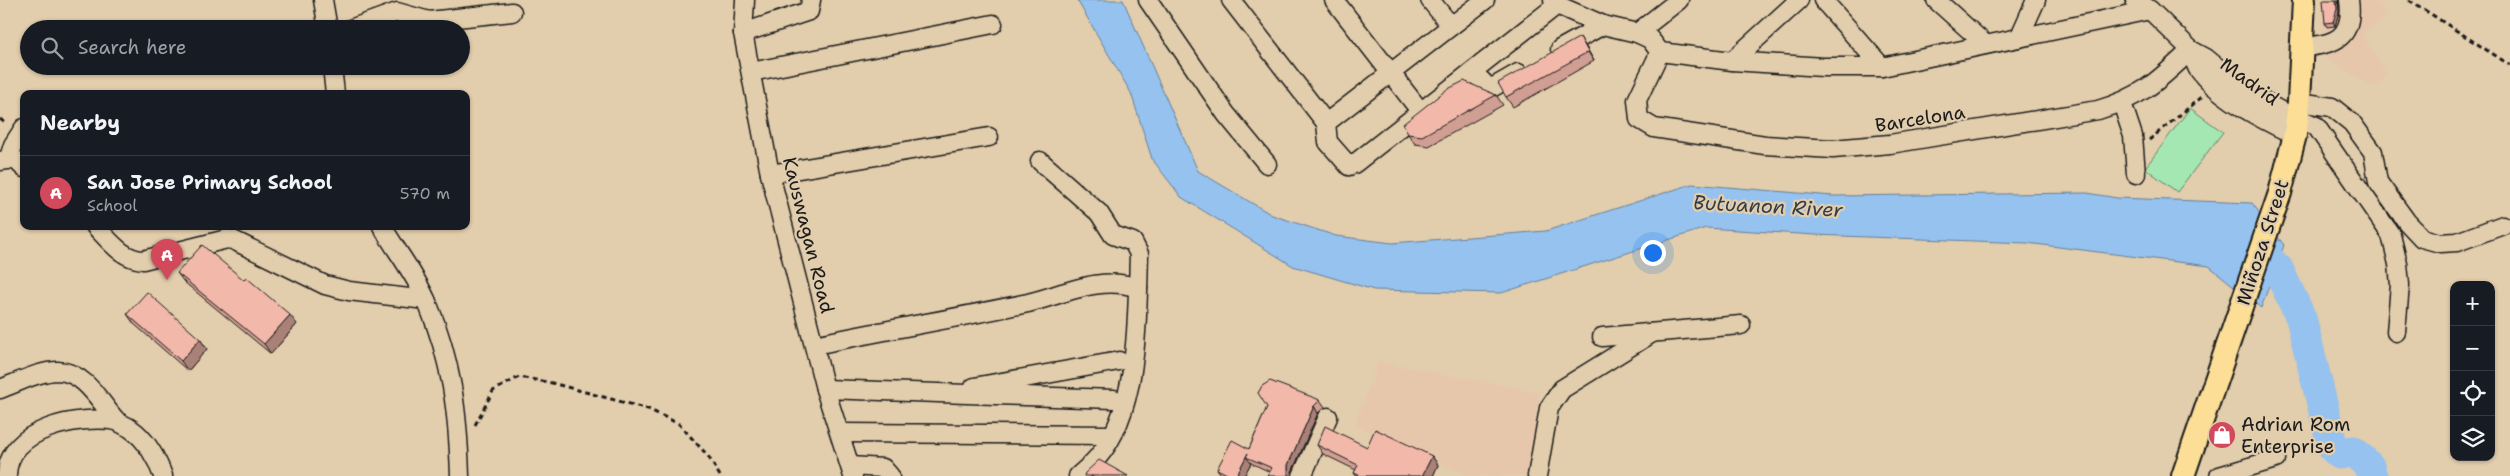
<!DOCTYPE html>
<meta charset="utf-8">
<style>
:root{--surface:#171b24;--page:#242831;--text:#f1f3f6;--muted:#9ea1a6;--line:#363941;--accent:#d1495b}
body{margin:0;font-family:"Shantell Sans",sans-serif;background:var(--page);color:var(--text)}
.controls{position:absolute;right:15px;bottom:15px;display:grid;overflow:hidden;border-radius:10px;box-shadow:0 1px 4px #0004}
.controls button{width:45px;height:45px;display:grid;place-items:center;padding:0;border:0;border-bottom:1px solid var(--line);background:var(--surface);color:var(--text);font:25px sans-serif}
.you{position:absolute;left:1652px;top:252px;width:18px;height:18px;margin:-12px;border:4px solid #fff;border-radius:50%;background:#1a73e8;box-shadow:0 0 0 8px #1a73e833}
.badge{display:grid;place-items:center;width:32px;height:32px;border-radius:50%;background:var(--accent);color:#fff;font-size:16px;font-weight:700}
.pin{position:absolute;translate:-50% -41px;filter:drop-shadow(0 1px 2px #0008)}
.pin::after{content:'';position:absolute;top:26px;width:18px;height:15px;background:inherit;clip-path:polygon(0 0,100% 0,50% 100%)}
.list{margin:0;padding:0;list-style:none}
h2{display:flex;justify-content:space-between;align-items:center;height:65px;margin:0;padding:0 20px;font-size:21px}
h2 small{font-size:16px;font-weight:400;color:var(--muted)}
.list li{display:grid;grid-template-columns:32px 1fr auto;gap:15px;align-items:center;box-sizing:border-box;height:75px;padding:0 20px;border-top:1px solid var(--line)}
.list b{display:block;font-size:19px;white-space:nowrap}
.list p{margin:0;font-size:16px;white-space:nowrap;color:var(--muted)}
.list em{font-size:16px;font-style:normal;color:var(--muted)}
.icon{flex:none;width:28px;height:28px;fill:none;stroke:currentColor;stroke-width:2;stroke-linecap:round;stroke-linejoin:round}
.map{position:relative;flex:none;width:2510px;height:476px;overflow:hidden}
.search{position:absolute;background:var(--surface);box-shadow:0 1px 4px #0004;left:20px;top:20px;width:450px;height:55px;display:flex;align-items:center;gap:12px;box-sizing:border-box;padding:0 18px;border-radius:28px;color:var(--muted);font-size:19px}
.panel{position:absolute;background:var(--surface);box-shadow:0 1px 4px #0004;left:20px;top:90px;width:450px;height:140px;border-radius:10px}
.map>svg:first-child{display:block}
</style>
<div class="map">
<svg width="2510" height="476" viewBox="0 0 2510 476">
<rect width="100%" height="100%" fill="#e2cdac"/>
<filter id="ink" filterUnits="userSpaceOnUse"><feTurbulence type="fractalNoise" baseFrequency=".02" numOctaves="2"/><feDisplacementMap in="SourceGraphic" scale="10" xChannelSelector="R" yChannelSelector="G"/><feConvolveMatrix kernelMatrix="1 2 1 2 8 2 1 2 1" color-interpolation-filters="sRGB"/></filter>
<g filter="url(#ink)">
<!-- built -->
<g fill="#e7c7ab">
<path d="M2322 0H2374L2387 16 2362 34 2387 75 2375 88 2323 55Z"/>
<path d="M1378 362 1539 392 1530 476H1469L1355 424Z"/>
</g>
<!-- green -->
<path fill="#a4e7b2" stroke="#608267" d="M2190 108 2223 132 2177 192 2145 168Z"/>
<!-- water -->
<path fill="#95c2ef" stroke="#65809b" d="M1077 0H1123L1198 171 1272 215 1336 236 1392 243 1546 231 1692 184 1833 196 2087 193 2117 198 2252 203 2284 245 2261 308 2209 266 2027 243 1815 235 1706 228 1501 293 1374 290 1293 266 1181 197 1152 159 1131 93Z"/>
<g fill="none" stroke-linecap="round" stroke-linejoin="round">
<!-- river -->
<path stroke="#95c2ef" stroke-width="31" d="M2245 237 2278 269 2301 318 2333 448 2340 454 2353 451 2369 466 2372 476"/>
<defs>
<g id="minor">
<path d="M323 0 328 29"/>
<path d="M745 0 743 33 770 174 825 389 853 476"/>
<path d="M1148 0 1226 114 1267 164"/>
<path d="M1231 0 1326 123 1328 142 1349 166 1354 164 1557 5"/>
<path d="M1334 0 1421 112"/>
<path d="M1430 0 1451 26"/>
<path d="M1553 0 1557 5 1603 25 1637 33 1650 39 1660 52 1732 61 1823 67H1882L2150 10"/>
<path d="M1823 0 1882 67"/>
<path d="M1936 0 1985 44"/>
<path d="M2135 0 2150 10 2191 50 2206 58 2246 91 2279 110 2316 126 2391 235 2398 264 2400 285 2396 332"/>
<path d="M350 29 397 12 429 21 512 12"/>
<path d="M743 33 809 11 811 0"/>
<path d="M1637 33 1679 0"/>
<path d="M2019 38 2036 0"/>
<path d="M2302 47C2335 45 2354 38 2349 0"/>
<path d="M1560 49 1603 25"/>
<path d="M2191 50C2193 56 2195 64 2198 69 2218 97 2264 121 2295 135"/>
<path d="M1660 52 1637 100 1639 119 1654 128 1765 145 1833 149 1890 144 2098 110C2142 97 2158 81 2191 50"/>
<path d="M1732 61 1799 0"/>
<path d="M332 66 335 94"/>
<path d="M751 72 993 24"/>
<path d="M1473 72 1490 89 1518 73"/>
<path d="M2299 102 2332 107 2352 123 2373 152 2378 182 2407 222 2422 238 2440 243 2457 242 2503 225"/>
<path d="M2122 103 2133 136 2136 174"/>
<path d="M1326 123 1485 0"/>
<path d="M9 158 13 145 24 128"/>
<path d="M0 161 15 159 24 168"/>
<path d="M1040 161 1099 213 1113 235 1133 242 1139 254C1137 314 1140 409 1098 457 1092 464 1085 470 1078 476"/>
<path d="M770 174 989 137"/>
<path d="M95 226C109 240 122 259 143 260L227 239 233 240 325 285 349 291 426 300"/>
<path d="M382 226C396 251 416 275 427 302 452 361 458 413 460 476"/>
<path d="M1602 337 1741 325"/>
<path d="M815 345C885 330 957 318 1028 303 1065 294 1100 275 1138 288"/>
<path d="M974 387 1119 361"/>
<path d="M0 389C17 383 39 371 58 371 85 372 100 402 115 419 119 424 126 425 131 429 146 439 157 459 163 476"/>
<path d="M825 389 1114 399"/>
<path d="M840 433 1112 435"/>
<path d="M850 466 883 468 890 476"/>
<path d="M7 476C7 428 79 415 117 421"/>
<path d="M1302 476 1328 417"/>
<path d="M1537 476 1549 408 1562 389 1652 333"/>
<path d="M2219 476 2276 459"/>
</g>
<path id="major" d="M2183 476 2280 193 2295 135 2299 102 2304 0"/>
</defs>
<!-- minor casing -->
<use href="#minor" stroke="#1c1c1c" stroke-width="21"/>
<!-- major casing -->
<use href="#major" stroke="#1c1c1c" stroke-width="26"/>
<!-- path -->
<g stroke="#1c1c1c" stroke-width="3" stroke-dasharray="5 4" stroke-linecap="butt">
<path d="M2409 0 2510 65"/>
<path d="M0 119 7 124"/>
<path d="M2149 140 2202 97"/>
<path d="M475 425 493 391 519 377 552 383 648 409 679 424 708 456 720 476"/>
</g>
<!-- minor -->
<use href="#minor" stroke="#e2cdac" stroke-width="18"/>
<!-- major -->
<use href="#major" stroke="#fcde96" stroke-width="22"/>
</g>
<!-- wall -->
<g fill="#d09e92" stroke="#1c1c1c">
<path d="M2338 0 2339 12 2335 26 2327 27 2325 23Z"/>
<path d="M1586 47 1594 61 1513 107 1506 97Z"/>
<path d="M1496 95 1503 105 1429 146 1415 144 1408 134Z"/>
<path d="M177 273 297 324 271 354 184 282Z"/>
<path d="M127 314 200 339 207 349 188 371 134 324Z"/>
<path d="M1320 400 1325 407 1318 413 1292 472H1270L1251 463 1244 476H1222L1217 469 1249 449 1267 407Z"/>
<path d="M1317 445 1367 447 1432 456 1438 465 1433 476H1356L1354 473 1356 470 1323 454Z"/>
</g>
<!-- shaded-wall -->
<g fill="#a98177" stroke="#1c1c1c">
<path d="M2336 0H2338L2339 12 2335 26 2333 22Z"/>
<path d="M1580 37 1586 47 1594 61 1588 52Z"/>
<path d="M290 315 297 324 271 354 264 344Z"/>
<path d="M200 339 207 349 188 371 181 361Z"/>
<path d="M1314 406 1318 413 1292 472 1293 476H1288V465Z"/>
<path d="M1432 456 1438 465 1433 476H1422Z"/>
<path d="M1246 457 1251 463 1244 476H1236Z"/>
</g>
<!-- building -->
<g fill="#f2b8aa" stroke="#1c1c1c">
<path d="M2323 0H2336L2337 9 2333 22 2325 23Z"/>
<path d="M1580 37 1588 52 1506 97 1498 83Z"/>
<path d="M1464 81 1496 95 1422 136 1408 134 1403 124 1446 90Z"/>
<path d="M202 245 244 280 246 277 290 315 264 344 177 273Z"/>
<path d="M147 292 200 339 181 361 127 314Z"/>
<path d="M1270 381 1320 400 1314 406 1288 465V476H1267L1272 468 1246 457 1248 453 1236 476H1231L1217 469 1232 440 1249 449 1267 407 1258 393 1262 386Z"/>
<path d="M1325 426 1367 447 1375 429 1432 456 1422 476H1361L1354 473 1358 465 1317 445Z"/>
<path d="M1099 460 1128 476H1084L1085 473Z"/>
</g>
</g>
<!-- icons -->
<defs>
<symbol id="shop-disc" viewBox="-11 -11 22 22"><circle r="9.5" fill="#d1495b" stroke="#e2cdac"/><path d="M-5-2.5h2.3a2.7 3.5 0 0 1 5.4 0H5L5.5 6h-11ZM-1.5-2.5h3a1.5 2.3 0 0 0-3 0Z" fill="#fff"/></symbol>
</defs>
<g fill-rule="evenodd">
<use href="#shop-disc" x="2206" y="419" width="32" height="32"/>
</g>
<g text-anchor="middle" stroke-width="4.5" stroke-linejoin="round" paint-order="stroke">
<!-- street labels -->
<g font-size="19" fill="#1c1c1c" stroke="#e2cdac">
<text transform="translate(2250 81) rotate(36)" y="7">Madrid</text>
<text transform="translate(1920 118) rotate(-9)" y="7">Barcelona</text>
<text transform="translate(809 235) rotate(76)" y="7">Kauswagan Road</text>
<text transform="translate(2262 242) rotate(-72)" y="7">Miñoza Street</text>
</g>
<!-- poi labels -->
<g font-size="19" fill="#1c1c1c" stroke="#e2cdac" text-anchor="start">
<text x="2241" y="431">Adrian Rom<tspan x="2241" dy="22">Enterprise</tspan></text>
</g>
<!-- water labels -->
<g font-size="20" font-style="italic" fill="#343d46" stroke="#e2cdac">
<text transform="translate(1768 206) rotate(3)" y="7">Butuanon River</text>
</g>
</g>
</svg>
<div class="controls">
<button>+</button>
<button>−</button>
<button><svg class="icon" aria-label="locate" viewBox="0 0 24 24"><circle cx="12" cy="12" r="6"/><path d="M12 2v4M12 18v4M2 12h4M18 12h4"/></svg></button>
<button><svg class="icon" aria-label="layers" viewBox="0 0 24 24"><path d="M12 4l9 5-9 5-9-5zM3 14l9 5 9-5"/></svg></button>
</div>
<div class="you"></div>
<div class="pin badge" style="left:167px;top:280px">A</div>
<div class="search"><svg class="icon" aria-label="search" viewBox="0 0 24 24"><circle cx="10" cy="10" r="6"/><path d="M15 15l6 6"/></svg>Search here</div>
<section class="panel">
<h2>Nearby<small></small></h2>
<ul class="list">
<li><span class="badge">A</span><div><b>San Jose Primary School</b><p>School</p></div><em>570 m</em></li>
</ul>
</section>
</div>
